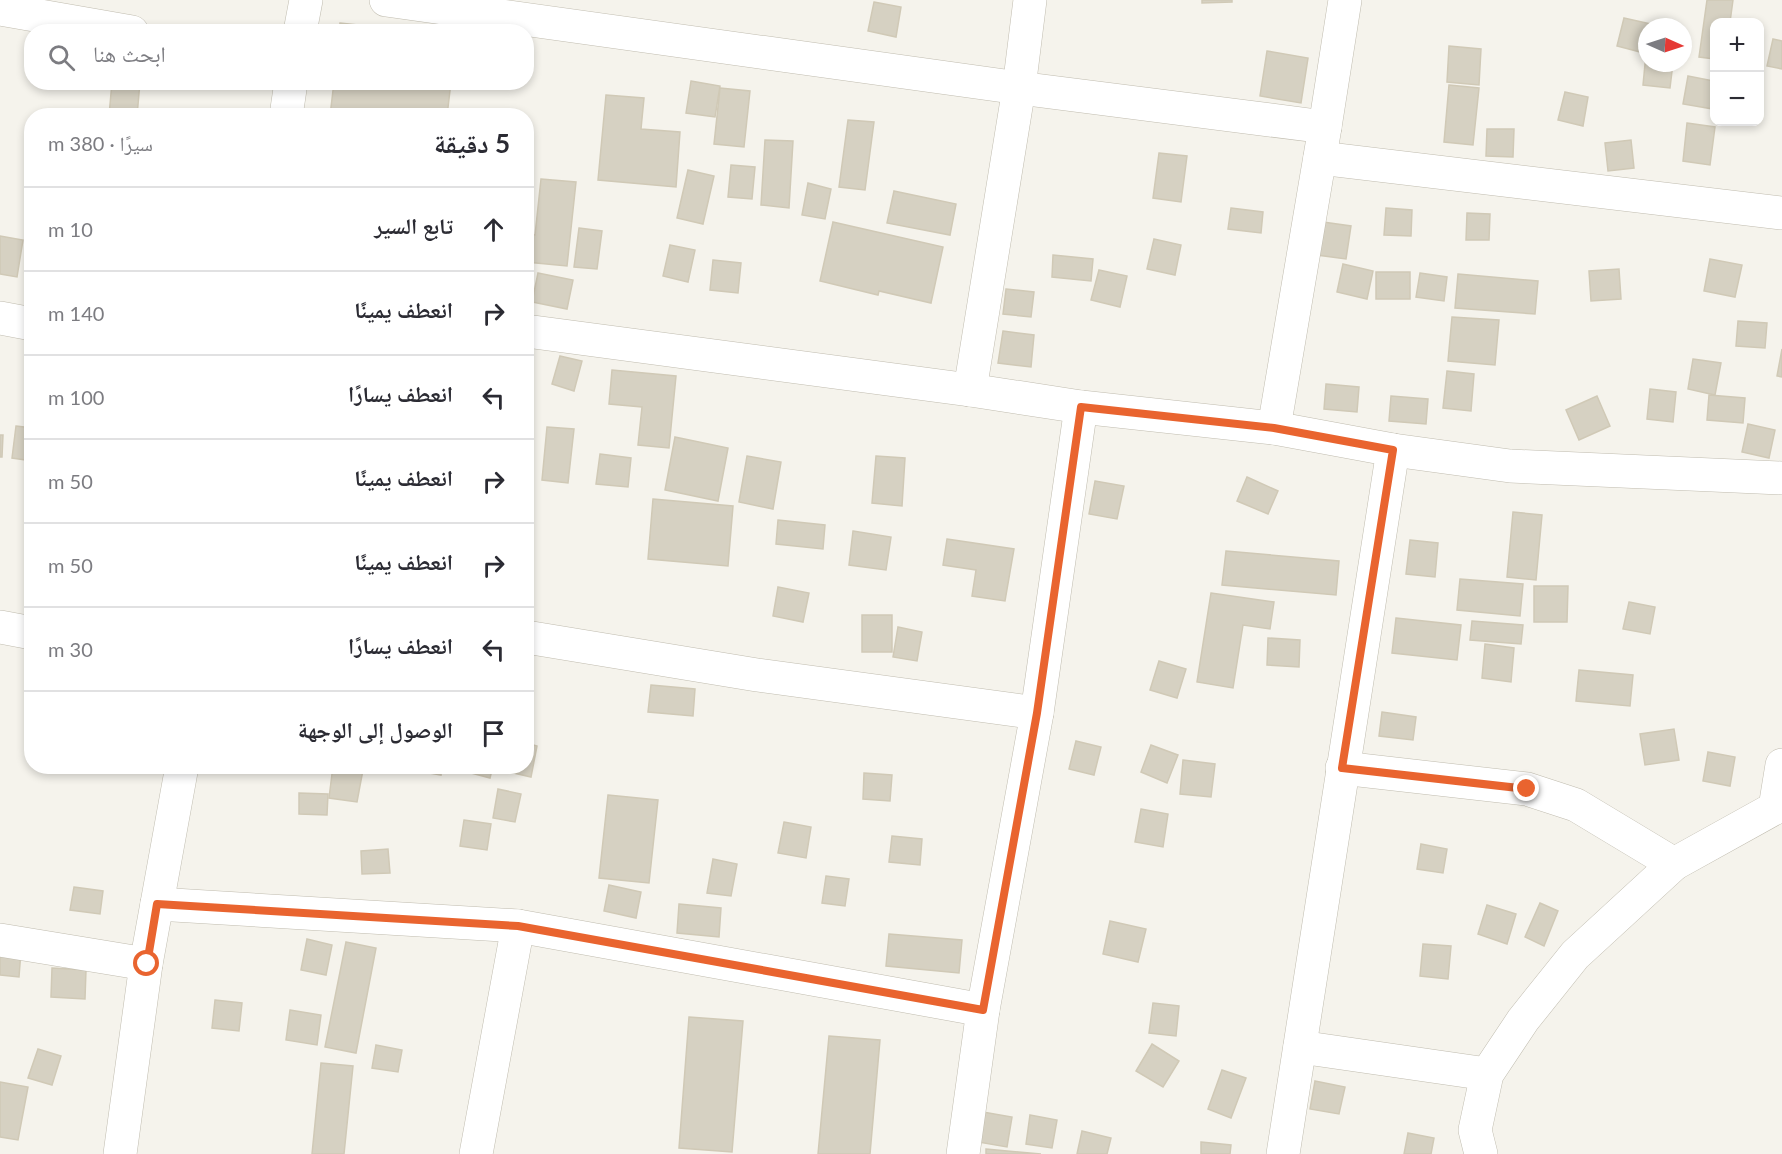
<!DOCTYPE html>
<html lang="ar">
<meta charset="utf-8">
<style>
:root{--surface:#fff;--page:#f7f7f7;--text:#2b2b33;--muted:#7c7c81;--line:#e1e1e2}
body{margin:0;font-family:Lato,"Noto Naskh Arabic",sans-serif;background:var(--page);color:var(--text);direction:rtl}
.controls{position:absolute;right:18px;top:18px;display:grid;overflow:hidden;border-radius:12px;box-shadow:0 3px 9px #0003}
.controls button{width:54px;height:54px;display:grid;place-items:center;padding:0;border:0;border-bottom:2px solid var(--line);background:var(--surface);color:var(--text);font:30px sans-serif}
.compass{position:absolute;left:1638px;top:18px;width:54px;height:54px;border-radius:50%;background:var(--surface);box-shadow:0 3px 9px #0003;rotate:93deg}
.stop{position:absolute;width:18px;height:18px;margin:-14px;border:4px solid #e9642f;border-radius:50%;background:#fff}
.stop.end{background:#e9642f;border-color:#fff;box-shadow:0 2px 6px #0008}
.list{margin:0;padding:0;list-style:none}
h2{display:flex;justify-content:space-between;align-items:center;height:78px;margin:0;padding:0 24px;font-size:26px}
h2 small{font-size:20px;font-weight:400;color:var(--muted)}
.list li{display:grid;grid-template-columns:39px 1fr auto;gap:18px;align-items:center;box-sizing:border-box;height:84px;padding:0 24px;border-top:2px solid var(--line)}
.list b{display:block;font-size:22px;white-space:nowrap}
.list em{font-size:20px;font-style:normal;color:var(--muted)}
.icon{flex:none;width:33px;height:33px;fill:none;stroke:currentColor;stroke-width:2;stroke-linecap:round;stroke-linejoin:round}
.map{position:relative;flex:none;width:1782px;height:1154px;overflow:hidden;direction:ltr}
.search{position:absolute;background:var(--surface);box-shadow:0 3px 9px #0003;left:24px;top:24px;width:510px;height:66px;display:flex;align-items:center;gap:15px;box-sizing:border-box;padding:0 21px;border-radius:24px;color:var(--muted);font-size:22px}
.panel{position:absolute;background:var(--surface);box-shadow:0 3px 9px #0003;left:24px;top:108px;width:510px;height:666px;border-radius:24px;direction:rtl}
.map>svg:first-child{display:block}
</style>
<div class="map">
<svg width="1782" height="1154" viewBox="0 0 1782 1154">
<rect width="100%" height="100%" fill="#f5f3ec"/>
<!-- building -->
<g fill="#d6d1c2" stroke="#d0c9b6" stroke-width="1.5">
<path d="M1202 0H1232V2L1202 3Z"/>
<path d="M1707 0H1733L1730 22H1714V59L1699 57Z"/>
<path d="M874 2 901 7 896 37 868 31Z"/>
<path d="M1624 18 1651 24 1650 27H1647V41L1644 53 1617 46Z"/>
<path d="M340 23 403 30V32H339Z"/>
<path d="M1773 39 1782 41V69L1767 66Z"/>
<path d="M1449 46 1481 49 1479 85 1447 82Z"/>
<path d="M1267 51 1308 58 1301 103 1260 96Z"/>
<path d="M1646 54 1647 63H1673L1670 88 1643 85Z"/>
<path d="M1688 76 1714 81 1713 109 1683 104Z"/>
<path d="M691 81 720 86 715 117 686 113Z"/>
<path d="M112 82H140L137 116H109Z"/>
<path d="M334 82H451L447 116H330Z"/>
<path d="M1449 85 1479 88 1473 145 1444 142Z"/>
<path d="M720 88 750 91 744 147 714 144Z"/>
<path d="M1565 92 1588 97 1583 126 1558 120Z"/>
<path d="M606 95 644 98 641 129 680 132 676 187 598 180Z"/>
<path d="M848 120 874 122 865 190 839 187Z"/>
<path d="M1687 123 1715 127 1710 165 1683 161Z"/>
<path d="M1487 129H1514L1513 157 1486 156Z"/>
<path d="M765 140 793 141 789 208 761 205Z"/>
<path d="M1631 140 1634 168 1608 171 1605 143Z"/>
<path d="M1159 153 1187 156 1181 202 1153 198Z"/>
<path d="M731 165 755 167 752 199 728 197Z"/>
<path d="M688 170 714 176 703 224 677 218Z"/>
<path d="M541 179 576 182 567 266 526 262V234L535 235Z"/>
<path d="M808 183 831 189 825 219 802 215Z"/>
<path d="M894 191 956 204 950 235 887 223Z"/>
<path d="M1231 208 1263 212 1261 233 1228 229Z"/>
<path d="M1386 208 1412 210 1411 236 1384 235Z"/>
<path d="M1467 213 1490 214 1489 240H1466Z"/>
<path d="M833 222 943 247 931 303 879 291 878 295 820 281Z"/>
<path d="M1323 222 1351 226 1346 259 1317 255Z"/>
<path d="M579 228 602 231 597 269 574 267Z"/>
<path d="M0 236 23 240 17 277 0 274Z"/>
<path d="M1154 239 1181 245 1175 275 1147 269Z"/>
<path d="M670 245 695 250 688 282 663 276Z"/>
<path d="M1053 255 1093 259 1091 281 1052 277Z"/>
<path d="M1710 259 1742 265 1735 297 1704 291Z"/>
<path d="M713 260 741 263 738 293 710 290Z"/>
<path d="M1343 264 1373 271 1367 299 1337 292Z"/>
<path d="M1619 269 1621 299 1591 301 1589 271Z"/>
<path d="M1099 270 1127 276 1120 307 1091 300Z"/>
<rect x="1376" y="272" width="34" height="27"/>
<path d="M538 273 573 280 567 309 532 302Z"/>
<path d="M1420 273 1447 277 1444 301 1416 297Z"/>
<path d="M1458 274 1538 281 1535 314 1455 308Z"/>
<path d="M1006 289 1034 292 1031 317 1003 314Z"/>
<path d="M1452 317 1499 320 1495 365 1448 361Z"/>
<path d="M1738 321 1767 323 1765 348 1736 346Z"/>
<path d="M1003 331 1034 335 1031 367 998 363Z"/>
<path d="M1782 349V377L1777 376Z"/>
<path d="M560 356 582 361 574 391 552 384Z"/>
<path d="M1693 359 1721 363 1715 395 1688 389Z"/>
<path d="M612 370 676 376 669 448 638 445 642 407 609 404Z"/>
<path d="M1447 371 1474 374 1471 411 1443 408Z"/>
<path d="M1326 384 1359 387 1357 412 1324 409Z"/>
<path d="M1650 389 1676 392 1673 422 1647 419Z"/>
<path d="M1709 395 1745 398 1743 423 1707 420Z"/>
<path d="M1391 396 1428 399 1426 424 1389 421Z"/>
<path d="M1597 396 1610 426 1579 440 1566 410Z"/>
<path d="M1748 424 1775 430 1769 458 1742 452Z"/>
<path d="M16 426 32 428V461L12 458Z"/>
<path d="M547 427 574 429 568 483 542 480Z"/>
<path d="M0 435H3L2 457H0Z"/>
<path d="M675 437 728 448 718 501 665 490Z"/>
<path d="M600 454 631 458 628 487 596 484Z"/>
<path d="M747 456 781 462 773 509 739 502Z"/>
<path d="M876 456 905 458 902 506 872 503Z"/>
<path d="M1247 477 1278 491 1268 514 1237 501Z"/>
<path d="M1095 481 1124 486 1117 519 1089 514Z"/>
<path d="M653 499 733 506 728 566 648 559Z"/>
<path d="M1513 512 1542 515 1536 580 1507 577Z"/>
<path d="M778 520 825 525 823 549 776 544Z"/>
<path d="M853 531 891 537 886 570 849 565Z"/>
<path d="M947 539 1014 549 1005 601 972 596 976 570 943 565Z"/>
<path d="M1410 540 1438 543 1435 577 1406 574Z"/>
<path d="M1226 551 1339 561 1336 595 1222 585Z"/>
<path d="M1460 579 1523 584 1520 616 1457 610Z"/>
<path d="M1534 586H1568L1567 622H1534Z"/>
<path d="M778 587 809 593 803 622 773 616Z"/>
<path d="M1211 593 1274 602 1270 629 1243 625 1233 688 1197 682Z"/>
<path d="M1629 602 1655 607 1650 634 1623 629Z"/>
<rect x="862" y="615" width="30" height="37"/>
<path d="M1396 618 1461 625 1457 660 1392 653Z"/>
<path d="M1472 621 1523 625 1521 644 1470 640Z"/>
<path d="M898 627 922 632 917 661 893 657Z"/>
<path d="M1268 638 1300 640 1299 667 1267 665Z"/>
<path d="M1485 644 1514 648 1511 682 1482 678Z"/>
<path d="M1159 661 1186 669 1177 698 1150 690Z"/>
<path d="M1579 670 1633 675 1630 706 1576 701Z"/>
<path d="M651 685 695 689 693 716 648 712Z"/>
<path d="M1382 712 1416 717 1413 740 1379 736Z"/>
<path d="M1674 729 1679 760 1645 765 1640 734Z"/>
<path d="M1076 741 1101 747 1094 775 1069 769Z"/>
<path d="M526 743 537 746 531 777 505 771 506 766H526Z"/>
<path d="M1151 745 1178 755 1167 783 1141 772Z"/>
<path d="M1708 752 1735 757 1730 786 1703 781Z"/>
<path d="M1183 760 1215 764 1211 797 1180 794Z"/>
<path d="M333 766 363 770 357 802 329 798Z"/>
<path d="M408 766H442L441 775 408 769Z"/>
<path d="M445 766H493L490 778Z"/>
<path d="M864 773 892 775 890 801 863 799Z"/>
<path d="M498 789 521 794 515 822 493 818Z"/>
<path d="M299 793 328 794 327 815 299 814Z"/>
<path d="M608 795 658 800 649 883 599 878Z"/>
<path d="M1141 809 1168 814 1163 847 1135 842Z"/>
<path d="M464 820 491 824 487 850 460 846Z"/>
<path d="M784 822 811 827 806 858 778 853Z"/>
<path d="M892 836 922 839 920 865 889 862Z"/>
<path d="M1421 844 1447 849 1443 873 1417 869Z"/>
<path d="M388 849 390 873 362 874 361 851Z"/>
<path d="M713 859 737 864 731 896 707 893Z"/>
<path d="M826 876 849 879 845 906 822 903Z"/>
<path d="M609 885 641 892 636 918 604 911Z"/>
<path d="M74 887 103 891 100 914 70 910Z"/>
<path d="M1540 903 1558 911 1544 946 1525 937Z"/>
<path d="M679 904 721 908 719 937 677 933Z"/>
<path d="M1487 905 1516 914 1507 944 1478 934Z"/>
<path d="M1110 921 1146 929 1138 962 1103 954Z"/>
<path d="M889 934 962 940 959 973 886 966Z"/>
<path d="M307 939 332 945 326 975 301 970Z"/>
<path d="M346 942 376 948 356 1053 325 1047Z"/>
<path d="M1423 944 1451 946 1448 979 1420 976Z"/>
<path d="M0 949 21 951 19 977 0 975Z"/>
<path d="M52 968 86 970 85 999 51 997Z"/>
<path d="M215 1000 242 1003 239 1031 212 1028Z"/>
<path d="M1153 1003 1179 1006 1176 1036 1149 1033Z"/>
<path d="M290 1010 321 1015 317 1045 286 1040Z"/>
<path d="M689 1017 743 1021 732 1152 679 1148Z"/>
<path d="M829 1036 880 1040 870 1154H818Z"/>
<path d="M1152 1044 1179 1061 1163 1087 1136 1071Z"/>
<path d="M376 1045 402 1050 398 1072 372 1068Z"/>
<path d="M38 1049 61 1056 52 1085 28 1078Z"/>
<path d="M321 1063 353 1066 344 1154H312Z"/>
<path d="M1222 1070 1246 1078 1231 1118 1208 1109Z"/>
<path d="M1315 1081 1345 1087 1339 1114 1310 1109Z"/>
<path d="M0 1082 28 1087 18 1140 0 1137Z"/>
<path d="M983 1112 1012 1117 1007 1147 978 1142Z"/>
<path d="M1030 1115 1057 1120 1052 1148 1026 1144Z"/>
<path d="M1082 1131 1111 1138 1107 1154H1077Z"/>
<path d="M1408 1133 1434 1138 1431 1154H1404Z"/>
<path d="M1201 1142 1231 1145 1230 1154H1201Z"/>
<path d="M986 1149 1041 1154H986Z"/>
</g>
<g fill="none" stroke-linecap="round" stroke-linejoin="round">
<defs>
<g id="minor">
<path d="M386 0 1019 88 1325 127"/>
<path d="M0 9 132 32"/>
<path d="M300 32 306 0"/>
<path d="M286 116 291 82"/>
<path d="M1320 158 1782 213"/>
<path d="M0 318 32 324"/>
<path d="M526 331 970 390 1081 407 1274 428 1393 450 1510 466 1782 478"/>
<path d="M970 390 1019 88 1030 0"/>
<path d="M1274 428 1325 127 1345 0"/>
<path d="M0 627 32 633"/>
<path d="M526 637 757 675 1037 713"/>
<path d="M1342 768 1527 789 1576 805 1674 864"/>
<path d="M1775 808 1782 765"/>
<path d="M157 904 518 926 983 1010"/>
<path d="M0 940 146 964"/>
<path d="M1300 1047 1487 1074"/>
<path d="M120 1154 146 964 182 766"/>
<path d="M476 1154 518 926"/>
<path d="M963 1154 983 1010 1037 713 1081 407"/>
<path d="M1283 1154 1393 450"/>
<path d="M1481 1154 1475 1130 1487 1074 1523 1020 1575 955 1674 864 1775 808 1782 800"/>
</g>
</defs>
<!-- minor casing -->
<use href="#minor" stroke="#c0bcaf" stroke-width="34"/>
<!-- minor -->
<use href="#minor" stroke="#fff" stroke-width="33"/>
</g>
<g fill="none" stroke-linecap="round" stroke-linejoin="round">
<!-- route -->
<path stroke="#e9642f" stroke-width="8" d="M147 964 157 904 518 926 983 1010 1037 713 1081 407 1274 428 1393 450 1342 768 1527 789"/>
</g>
</svg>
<div class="controls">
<button>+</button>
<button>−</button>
</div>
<svg class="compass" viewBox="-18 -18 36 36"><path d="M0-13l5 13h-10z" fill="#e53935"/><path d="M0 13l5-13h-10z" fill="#7c7c81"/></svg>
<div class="stop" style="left:147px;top:964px"></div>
<div class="stop end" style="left:1527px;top:789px"></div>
<div class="search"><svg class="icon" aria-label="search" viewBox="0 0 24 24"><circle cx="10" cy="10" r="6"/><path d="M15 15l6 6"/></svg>ابحث هنا</div>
<section class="panel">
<h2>5 دقيقة<small>سيرًا · 380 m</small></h2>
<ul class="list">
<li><svg class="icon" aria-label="ahead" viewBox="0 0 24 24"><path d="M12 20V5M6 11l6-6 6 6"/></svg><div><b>تابع السير</b></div><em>10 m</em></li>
<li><svg class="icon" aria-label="right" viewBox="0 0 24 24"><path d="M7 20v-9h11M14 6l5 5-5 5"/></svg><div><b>انعطف يمينًا</b></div><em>140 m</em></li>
<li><svg class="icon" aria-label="left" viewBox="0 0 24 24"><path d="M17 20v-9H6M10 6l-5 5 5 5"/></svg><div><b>انعطف يسارًا</b></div><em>100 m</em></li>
<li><svg class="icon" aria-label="right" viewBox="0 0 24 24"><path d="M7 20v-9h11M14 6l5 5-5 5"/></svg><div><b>انعطف يمينًا</b></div><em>50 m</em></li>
<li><svg class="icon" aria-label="right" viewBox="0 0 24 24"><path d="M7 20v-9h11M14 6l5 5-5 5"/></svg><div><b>انعطف يمينًا</b></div><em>50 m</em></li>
<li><svg class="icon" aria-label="left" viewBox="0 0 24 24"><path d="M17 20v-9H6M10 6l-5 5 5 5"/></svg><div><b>انعطف يسارًا</b></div><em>30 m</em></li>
<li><svg class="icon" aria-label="arrive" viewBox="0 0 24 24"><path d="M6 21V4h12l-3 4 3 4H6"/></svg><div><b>الوصول إلى الوجهة</b></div></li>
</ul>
</section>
</div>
